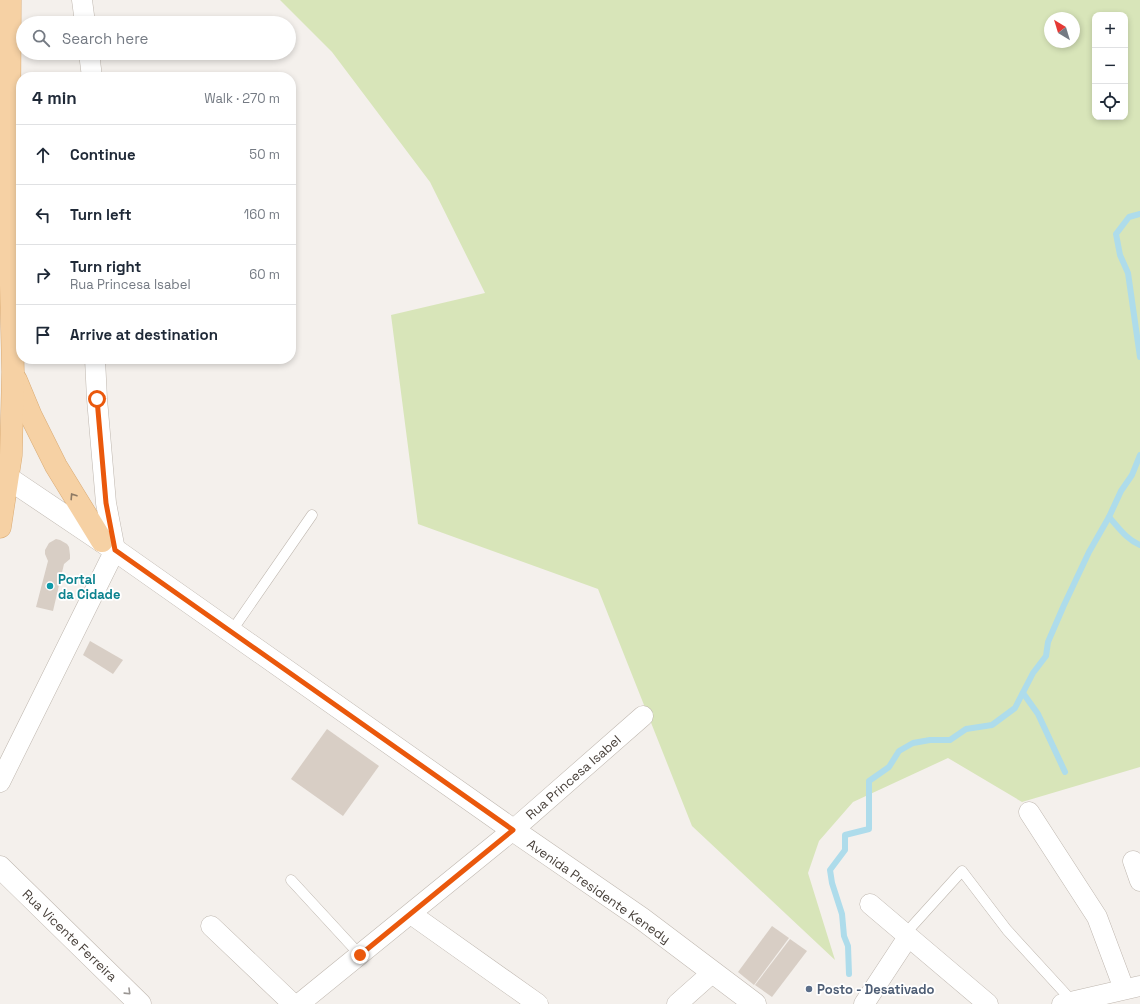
<!DOCTYPE html>
<meta charset="utf-8">
<style>
:root{--surface:#fff;--page:#f6f6f7;--text:#1f2937;--muted:#747a83;--line:#e0e1e3}
body{margin:0;font-family:"Space Grotesk",sans-serif;background:var(--page);color:var(--text)}
.controls{position:absolute;right:12px;top:12px;display:grid;overflow:hidden;border-radius:8px;box-shadow:0 2px 6px #0003}
.controls button{width:36px;height:36px;display:grid;place-items:center;padding:0;border:0;border-bottom:1px solid var(--line);background:var(--surface);color:var(--text);font:20px sans-serif}
.compass{position:absolute;left:1044px;top:12px;width:36px;height:36px;border-radius:50%;background:var(--surface);box-shadow:0 2px 6px #0003;rotate:322deg}
.stop{position:absolute;width:12px;height:12px;margin:-9px;border:3px solid #ea580c;border-radius:50%;background:#fff}
.stop.end{background:#ea580c;border-color:#fff;box-shadow:0 1px 4px #0008}
.list{margin:0;padding:0;list-style:none}
h2{display:flex;justify-content:space-between;align-items:center;height:52px;margin:0;padding:0 16px;font-size:17px}
h2 small{font-size:13px;font-weight:400;color:var(--muted)}
.list li{display:grid;grid-template-columns:26px 1fr auto;gap:12px;align-items:center;box-sizing:border-box;height:60px;padding:0 16px;border-top:1px solid var(--line)}
.list b{display:block;font-size:15px;white-space:nowrap}
.list p{margin:0;font-size:13px;white-space:nowrap;color:var(--muted)}
.list em{font-size:13px;font-style:normal;color:var(--muted)}
.icon{flex:none;width:22px;height:22px;fill:none;stroke:currentColor;stroke-width:2;stroke-linecap:round;stroke-linejoin:round}
.map{position:relative;flex:none;width:1140px;height:1004px;overflow:hidden}
.search{position:absolute;background:var(--surface);box-shadow:0 2px 6px #0003;left:16px;top:16px;width:280px;height:44px;display:flex;align-items:center;gap:10px;box-sizing:border-box;padding:0 14px;border-radius:22px;color:var(--muted);font-size:15px}
.panel{position:absolute;background:var(--surface);box-shadow:0 2px 6px #0003;left:16px;top:72px;width:280px;height:292px;border-radius:16px}
.map>svg:first-child{display:block}
</style>
<div class="map">
<svg width="1140" height="1004" viewBox="0 0 1140 1004">
<rect width="100%" height="100%" fill="#f4f0ec"/>
<!-- green -->
<path fill="#d8e5b9" fill-rule="evenodd" d="M280 0H1140V767L1022 802 948 758 853 802 819 841 808 873 835 960 692 826 598 589 418 524 391 315 485 293 430 182 332 52ZM1095 15H1125V117H1095ZM1050 18H1074V42H1050Z"/>
<g fill="none" stroke-linecap="round" stroke-linejoin="round">
<!-- stream -->
<g stroke="#aedceb" stroke-width="6">
<path d="M1140 214 1129 217 1116 234 1120 255 1128 273 1140 357"/>
<path d="M1109 517C1119 528 1126 539 1140 545"/>
<path d="M1023 693 1038 714 1065 772"/>
<path d="M849 974 848 946 844 936 842 914 832 883 830 870 845 850V835L869 829V781L889 767 899 751 913 743 930 740H950L966 729 992 725 1015 708 1033 673 1046 656 1048 642 1064 605 1089 552 1109 517 1121 491 1132 475 1140 455"/>
</g>
</g>
<!-- building -->
<g fill="#d8cec5">
<path d="M56 539 60 540 67 544 69 547 70 555V559L64 564 53 611 36 607 48 561 45 554V550L49 543Z"/>
<path d="M90 641 123 660 113 674 83 655Z"/>
<path d="M327 729 379 766 343 816 291 779Z"/>
<path d="M772 926 789 938 754 985 738 972Z"/>
<path d="M790 939 807 951 772 997 755 985Z"/>
</g>
<g fill="none" stroke-linecap="round" stroke-linejoin="round">
<defs>
<g id="service">
<path d="M231 632 312 515"/>
<path d="M291 880 360 955"/>
<path d="M905 934 962 871 1007 930 1072 1001"/>
</g>
<g id="minor">
<path d="M82 0 85 23"/>
<path d="M89 53 92 77"/>
<path d="M0 782 115 550 106 503 97 399 95 359"/>
<path d="M1029 812 1097 917 1124 989"/>
<path d="M1133 861 1140 881"/>
<path d="M870 904 988 1004"/>
<path d="M411 914 538 1004"/>
<path d="M211 926 293 1004"/>
<path d="M299 1004 513 830 643 716"/>
<path d="M677 1004 713 972"/>
<path d="M864 1004 908 937"/>
<path d="M1062 1004 1140 986"/>
</g>
<g id="tertiary">
<path d="M8 478 115 550 513 830 641 918 755 1004"/>
<path d="M0 867 140 1004"/>
</g>
<g id="primary">
<path d="M16 380 31 416 56 466 102 541"/>
<path d="M0 527 11 455 13 372 9 198 10 0"/>
</g>
</defs>
<!-- service casing -->
<use href="#service" stroke="#bfb7af" stroke-width="11"/>
<!-- minor casing -->
<use href="#minor" stroke="#bfb7af" stroke-width="21"/>
<!-- tertiary casing -->
<use href="#tertiary" stroke="#bfb7af" stroke-width="23"/>
<!-- primary casing -->
<use href="#primary" stroke="#daab74" stroke-width="23"/>
<!-- service -->
<use href="#service" stroke="#fff" stroke-width="10"/>
<!-- minor -->
<use href="#minor" stroke="#fff" stroke-width="20"/>
<!-- tertiary -->
<use href="#tertiary" stroke="#fff" stroke-width="22"/>
<!-- primary -->
<use href="#primary" stroke="#f6d1a4" stroke-width="22"/>
</g>
<!-- one-way arrows -->
<defs><path id="oneway-chevron" d="M-2-3.5L2.5 0L-2 3.5" fill="none" stroke-width="1.6" stroke-linecap="round" stroke-linejoin="round"/></defs>
<use stroke="#8e7a64" href="#oneway-chevron" transform="translate(73 496) rotate(-123)"/>
<use stroke="#9a9693" href="#oneway-chevron" transform="translate(128 992) rotate(44)"/>
<g fill="none" stroke-linecap="round" stroke-linejoin="round">
<!-- route -->
<path stroke="#ea580c" stroke-width="5" d="M97 399 106 503 115 550 513 830 360 955"/>
</g>
<!-- markers -->
<circle fill="#0f9aa8" stroke="#fff" stroke-width="1.5" cx="50" cy="586" r="4"/>
<circle fill="#5c6f8a" stroke="#fff" stroke-width="1.5" cx="809" cy="989" r="4"/>
<g text-anchor="middle" stroke-width="3.5" stroke-linejoin="round" paint-order="stroke">
<!-- culture labels -->
<g font-size="13" font-weight="bold" fill="#0d838f" stroke="#fff" text-anchor="start">
<text x="58" y="584">Portal<tspan x="58" dy="15">da Cidade</tspan></text>
</g>
<!-- street labels -->
<g font-size="13" fill="#48403a" stroke="#fff">
<text transform="translate(573 777) rotate(-41)" y="5">Rua Princesa Isabel</text>
<text transform="translate(599 891) rotate(35)" y="5">Avenida Presidente Kenedy</text>
<text transform="translate(70 935) rotate(44)" y="5">Rua Vicente Ferreira</text>
</g>
<!-- service labels -->
<g font-size="13" font-weight="bold" fill="#4e5e75" stroke="#fff" text-anchor="start">
<text x="817" y="994">Posto - Desativado</text>
</g>
</g>
</svg>
<div class="controls">
<button>+</button>
<button>−</button>
<button><svg class="icon" aria-label="locate" viewBox="0 0 24 24"><circle cx="12" cy="12" r="6"/><path d="M12 2v4M12 18v4M2 12h4M18 12h4"/></svg></button>
</div>
<svg class="compass" viewBox="-18 -18 36 36"><path d="M0-13l5 13h-10z" fill="#e53935"/><path d="M0 13l5-13h-10z" fill="#747a83"/></svg>
<div class="stop" style="left:97px;top:399px"></div>
<div class="stop end" style="left:360px;top:955px"></div>
<div class="search"><svg class="icon" aria-label="search" viewBox="0 0 24 24"><circle cx="10" cy="10" r="6"/><path d="M15 15l6 6"/></svg>Search here</div>
<section class="panel">
<h2>4 min<small>Walk · 270 m</small></h2>
<ul class="list">
<li><svg class="icon" aria-label="ahead" viewBox="0 0 24 24"><path d="M12 20V5M6 11l6-6 6 6"/></svg><div><b>Continue</b></div><em>50 m</em></li>
<li><svg class="icon" aria-label="left" viewBox="0 0 24 24"><path d="M17 20v-9H6M10 6l-5 5 5 5"/></svg><div><b>Turn left</b></div><em>160 m</em></li>
<li><svg class="icon" aria-label="right" viewBox="0 0 24 24"><path d="M7 20v-9h11M14 6l5 5-5 5"/></svg><div><b>Turn right</b><p>Rua Princesa Isabel</p></div><em>60 m</em></li>
<li><svg class="icon" aria-label="arrive" viewBox="0 0 24 24"><path d="M6 21V4h12l-3 4 3 4H6"/></svg><div><b>Arrive at destination</b></div></li>
</ul>
</section>
</div>
